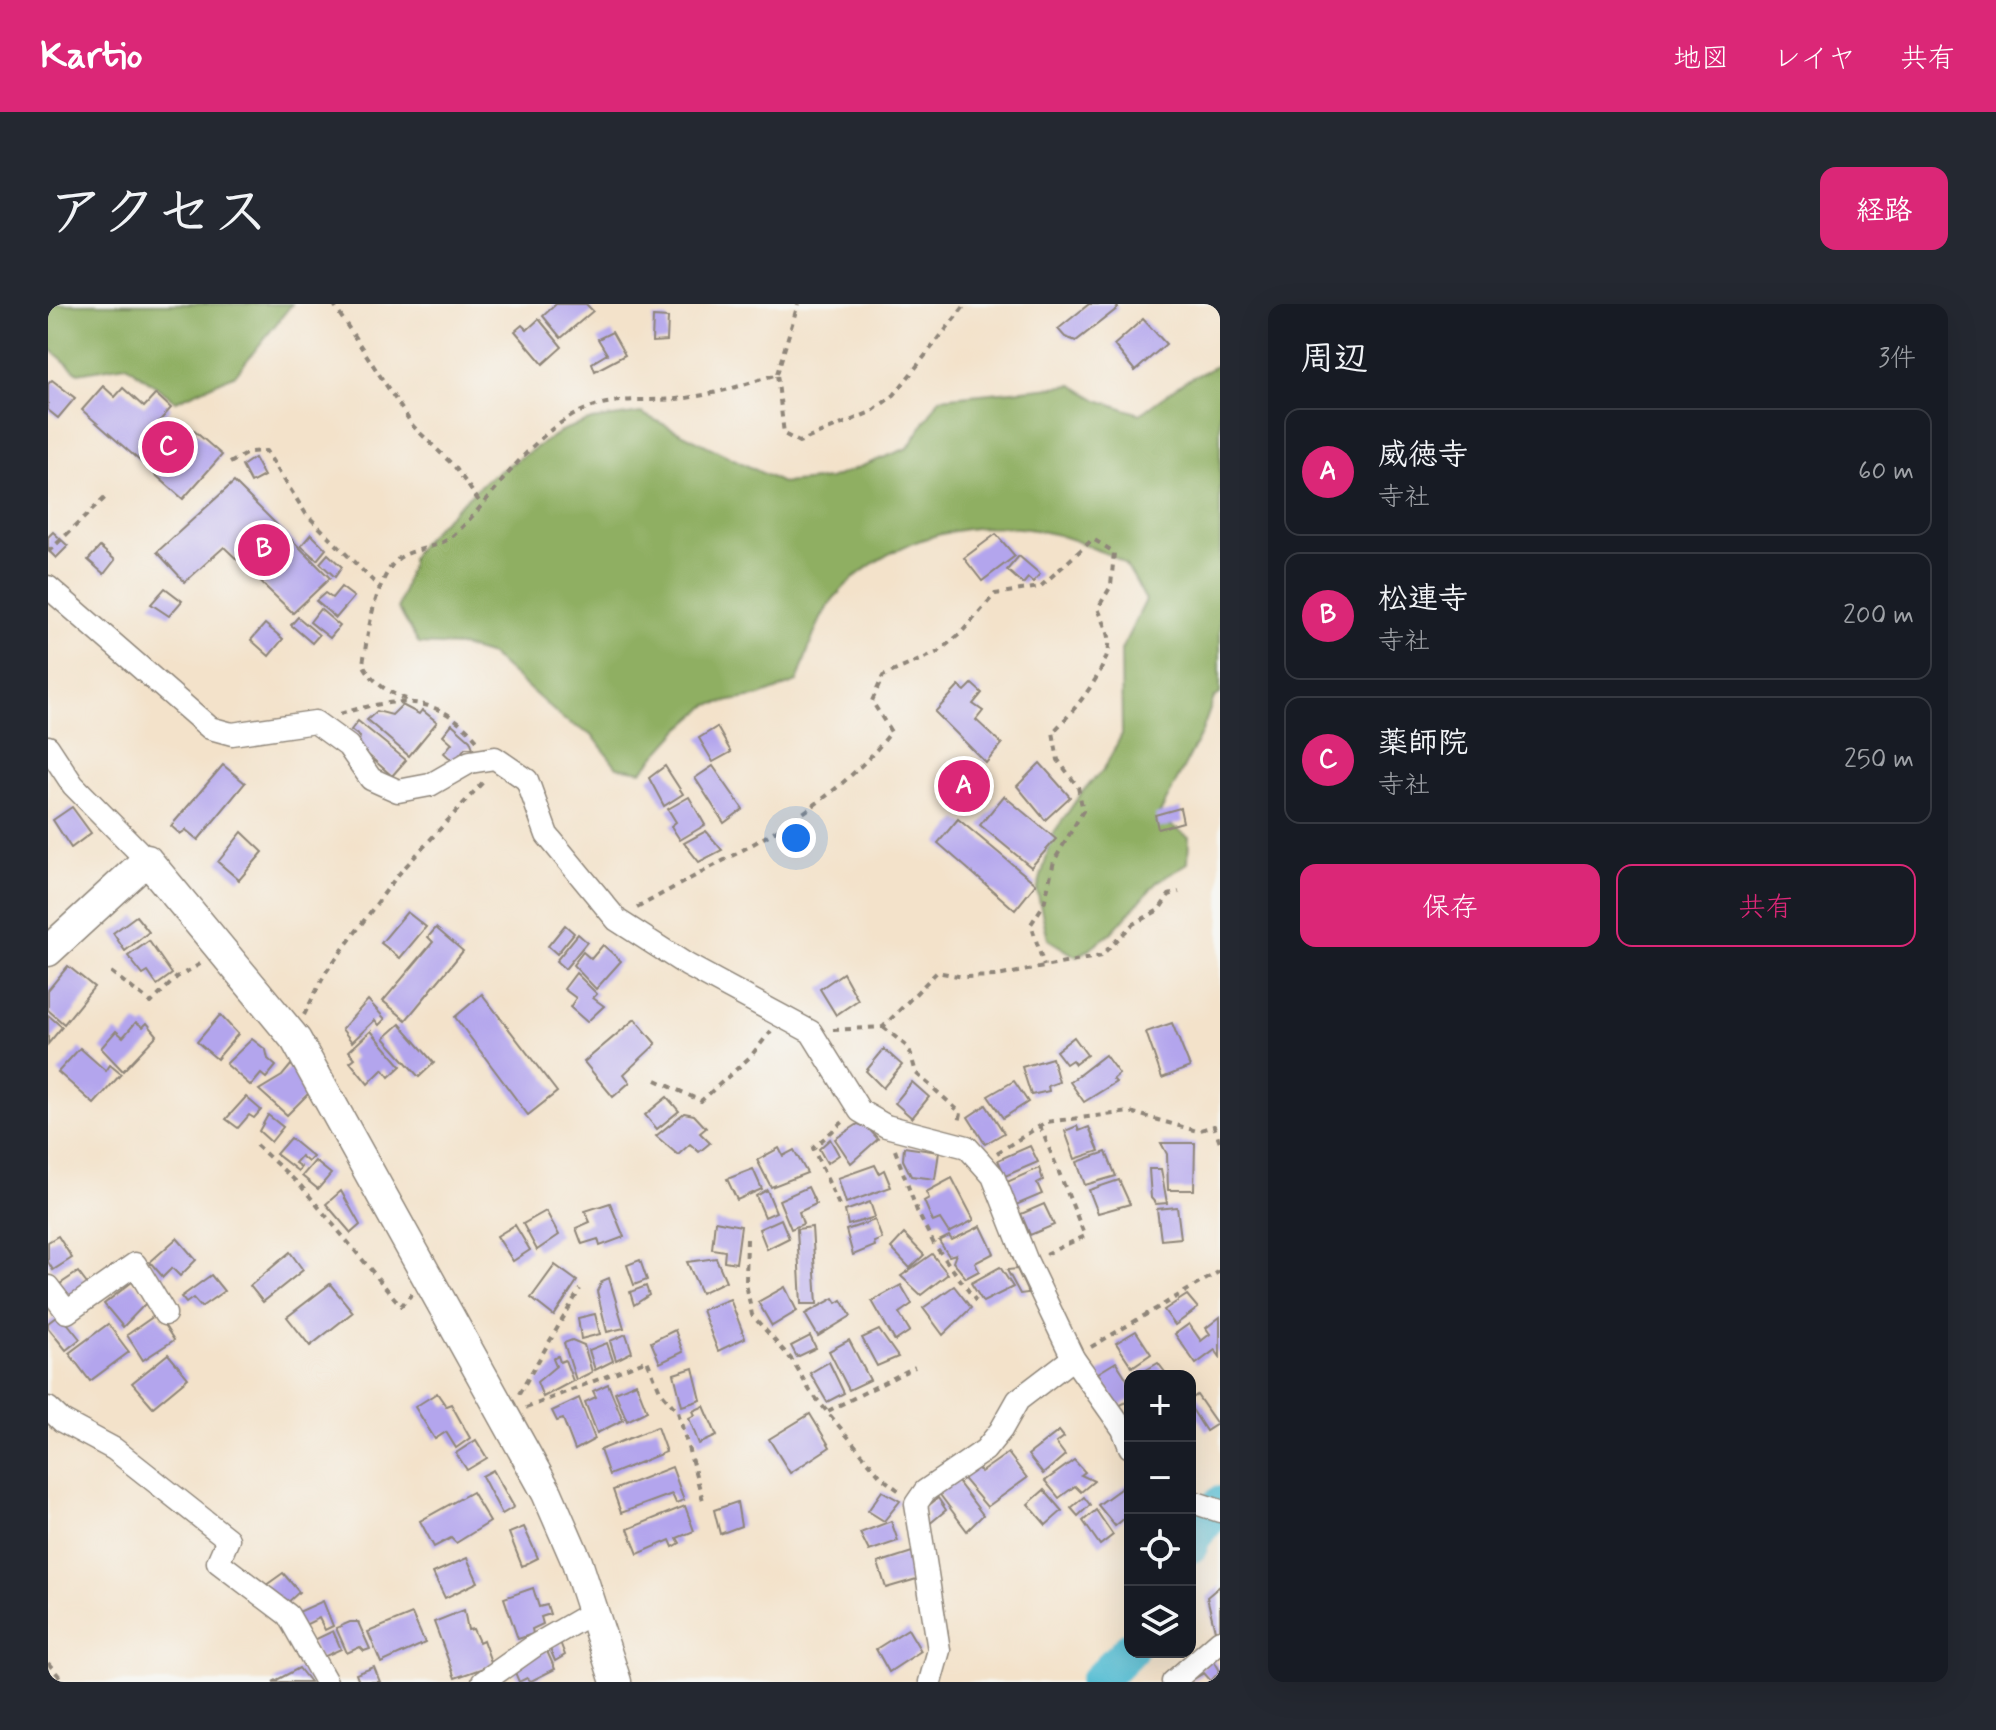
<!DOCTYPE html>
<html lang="ja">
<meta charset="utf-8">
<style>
:root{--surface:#171b24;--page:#242831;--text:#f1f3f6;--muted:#9ea1a6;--line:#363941;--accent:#db2777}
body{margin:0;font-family:Mynerve,"Klee One",sans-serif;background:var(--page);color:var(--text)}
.controls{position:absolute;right:24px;bottom:24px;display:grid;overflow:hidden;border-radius:16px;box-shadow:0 8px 32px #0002}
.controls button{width:72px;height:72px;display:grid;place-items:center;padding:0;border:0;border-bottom:2px solid var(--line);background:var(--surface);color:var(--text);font:40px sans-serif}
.you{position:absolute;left:748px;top:534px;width:28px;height:28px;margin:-20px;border:6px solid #fff;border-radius:50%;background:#1a73e8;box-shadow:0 0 0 12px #1a73e833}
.badge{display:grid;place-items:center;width:52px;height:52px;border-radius:50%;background:var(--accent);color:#fff;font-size:26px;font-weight:700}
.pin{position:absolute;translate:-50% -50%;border:4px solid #fff;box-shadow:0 2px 8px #0006}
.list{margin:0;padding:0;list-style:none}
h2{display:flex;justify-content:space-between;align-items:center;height:104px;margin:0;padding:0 32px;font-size:34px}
h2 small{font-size:26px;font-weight:400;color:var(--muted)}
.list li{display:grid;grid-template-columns:52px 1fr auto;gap:24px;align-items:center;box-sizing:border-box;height:128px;margin:0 16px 16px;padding:0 16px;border:2px solid var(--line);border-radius:16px}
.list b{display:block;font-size:30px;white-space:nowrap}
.list p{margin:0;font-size:26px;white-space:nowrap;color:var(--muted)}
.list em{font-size:26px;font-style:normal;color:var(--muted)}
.actions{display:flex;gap:16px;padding:24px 32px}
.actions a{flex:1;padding:18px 0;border:2px solid var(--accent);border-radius:16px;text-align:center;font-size:28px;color:var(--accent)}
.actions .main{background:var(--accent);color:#fff}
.icon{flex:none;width:44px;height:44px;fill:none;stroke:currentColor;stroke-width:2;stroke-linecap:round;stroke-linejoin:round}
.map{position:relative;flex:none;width:1172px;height:1378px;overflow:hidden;border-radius:16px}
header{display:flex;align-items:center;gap:48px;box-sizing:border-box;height:112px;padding:0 40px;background:var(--accent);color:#fff}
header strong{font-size:38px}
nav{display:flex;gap:44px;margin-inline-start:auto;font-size:28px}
.intro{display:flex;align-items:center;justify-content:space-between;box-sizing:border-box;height:192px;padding:0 48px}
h1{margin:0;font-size:56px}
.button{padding:20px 36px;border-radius:16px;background:var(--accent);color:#fff;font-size:28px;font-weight:700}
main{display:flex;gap:48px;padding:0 48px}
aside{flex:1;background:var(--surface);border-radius:16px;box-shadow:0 8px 32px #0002}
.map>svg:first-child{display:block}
</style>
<header>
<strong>Kartio</strong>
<nav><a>地図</a><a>レイヤ</a><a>共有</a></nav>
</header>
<div class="intro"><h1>アクセス</h1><a class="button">経路</a></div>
<main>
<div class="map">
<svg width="1172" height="1378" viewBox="0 0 1172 1378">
<rect width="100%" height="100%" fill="#f6f6f2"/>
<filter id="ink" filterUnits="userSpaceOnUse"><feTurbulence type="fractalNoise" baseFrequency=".0125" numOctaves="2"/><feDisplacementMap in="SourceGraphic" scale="16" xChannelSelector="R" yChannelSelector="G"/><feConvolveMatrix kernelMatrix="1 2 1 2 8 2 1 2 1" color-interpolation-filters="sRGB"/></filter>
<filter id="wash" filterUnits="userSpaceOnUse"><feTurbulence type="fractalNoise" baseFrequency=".006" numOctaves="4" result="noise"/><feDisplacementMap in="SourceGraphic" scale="32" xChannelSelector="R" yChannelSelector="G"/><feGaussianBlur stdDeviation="1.8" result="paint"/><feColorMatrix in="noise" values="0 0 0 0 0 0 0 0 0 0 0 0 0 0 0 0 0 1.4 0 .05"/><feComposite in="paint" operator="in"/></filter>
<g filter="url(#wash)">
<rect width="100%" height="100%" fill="#f3e2ca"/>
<!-- forest -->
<g fill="#8faf62" stroke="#5d6d46" stroke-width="2">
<path d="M0 0H244L188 70 128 97 78 61 30 69 0 43Z"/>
<path d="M1172 60V390L1166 394 1153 430 1110 513 1141 533 1140 559 1109 578 1062 630 1029 653 1000 635 989 587 1005 530 1034 488 1056 465 1074 430 1073 346 1098 296C1091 285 1085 268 1075 259 1068 252 1052 248 1042 243 960 204 846 223 786 294 768 316 759 352 749 378L712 392 660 401 632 425 594 467 569 463 545 432 515 415 443 351 413 342 371 340 350 304 366 248 386 225 438 176 515 126 544 116 593 109 734 179 781 175 860 144 892 94 1025 81 1050 96 1092 110 1137 77Z"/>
</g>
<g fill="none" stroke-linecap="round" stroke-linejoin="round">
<!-- river -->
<g stroke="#56bdd3" stroke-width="36">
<path d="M1142 1242 1145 1233 1172 1200"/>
<path d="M1049 1378 1082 1345"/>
</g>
</g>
<g id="blocks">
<!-- building -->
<g fill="#b3a5ed">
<path d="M508 0H538L545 7 513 34 495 12Z"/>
<path d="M1041 0H1067L1070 4 1028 37 1017 33 1010 25Z"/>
<path d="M605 13 620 14 619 37 604 38Z"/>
<path d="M491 15 514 43 495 60 467 27 474 21 479 26Z"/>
<path d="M1095 15 1118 40 1087 67 1066 41Z"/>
<path d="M564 28 577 51 547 67 544 59 559 50 550 35Z"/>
<path d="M4 76 27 94 10 114 0 106V80Z"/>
<path d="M55 82 67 93 75 84 96 103 108 90 123 104 108 121 123 134 137 119 174 151 135 195 34 106Z"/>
<path d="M206 154 216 172 203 179 194 162Z"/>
<path d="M186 178 282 274 245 309 176 243 137 278 109 248Z"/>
<path d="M5 228 20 242 8 254 0 246V233Z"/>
<path d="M263 230 278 245 269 256 253 242Z"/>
<path d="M948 230 967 252 934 277 916 254Z"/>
<path d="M52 243 67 256 56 270 40 256Z"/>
<path d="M280 250 294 263 287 273 272 259Z"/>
<path d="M971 252 992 270 985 278 980 274 975 280 959 266Z"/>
<path d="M293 283 306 293 288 314 268 297 277 289 284 294Z"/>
<path d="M117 284 134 297 121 312 103 300Z"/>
<path d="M272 305 292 322 282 334 262 318Z"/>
<path d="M250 313 271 331 264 339 243 321Z"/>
<path d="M217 320 235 335 221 352 203 336Z"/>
<path d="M924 380 934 389 925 400 935 407 928 416 954 440 938 459 887 408 911 382 917 387Z"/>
<path d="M354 401 371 410 374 406 389 418 361 452 319 416 329 407 344 411Z"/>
<path d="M310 417 358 456 344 472 310 442 312 433 303 426Z"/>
<path d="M404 420 422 436 425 444H417L406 458 396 449 404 439 395 431Z"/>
<path d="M669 423 683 448 665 458 651 434Z"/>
<path d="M992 459 1022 493 997 516 969 482Z"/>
<path d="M175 461 197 479 150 536 138 526 132 530 123 522Z"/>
<path d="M617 462 635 490 616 502 601 474Z"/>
<path d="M665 462 695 505 676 519 647 474Z"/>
<path d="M956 492 1008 535 983 563 932 521Z"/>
<path d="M641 493 657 521 632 536 623 522 628 518 620 505Z"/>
<path d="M24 503 43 529 23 544 5 516Z"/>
<path d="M1132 504 1135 518 1110 525 1107 511Z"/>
<path d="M910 515 988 580 967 606 890 539Z"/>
<path d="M658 527 674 546 651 558 636 539Z"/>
<path d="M194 528 215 548 191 576 170 558Z"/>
<path d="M359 608 378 623 352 654 333 639Z"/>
<path d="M88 612 101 628 77 647 65 629Z"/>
<path d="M517 621 526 629 509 650 500 642Z"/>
<path d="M388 624 415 647 358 716 335 697 385 638 380 633Z"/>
<path d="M530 630 539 638 517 665 508 657Z"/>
<path d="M101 637 124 670 109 681 100 668 95 671 80 652Z"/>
<path d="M555 641 573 657 548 685 525 661 535 648 543 655Z"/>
<path d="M20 662 46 683 16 720 0 706V686Z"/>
<path d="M528 669 549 690 545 694 556 702 539 718 522 703 528 694 516 685Z"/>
<path d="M795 669 810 696 788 711 772 685Z"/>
<path d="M434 690 509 788 480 811 407 713Z"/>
<path d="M320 696 337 715 331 721 327 716 304 738 294 725Z"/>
<path d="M0 711 14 723 0 740Z"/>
<path d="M172 711 190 730 169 755 149 738Z"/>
<path d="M587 715 608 740 576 770 582 778 565 793 536 758Z"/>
<path d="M88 718 95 723 99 719 109 731 75 767 53 744 68 727 75 733Z"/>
<path d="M1124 719 1142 763 1114 774 1098 728Z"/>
<path d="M352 720 386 759 371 773 336 734Z"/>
<path d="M323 727 353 762 341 773 335 765 320 780 302 758 307 754 301 747Z"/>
<path d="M1026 733 1039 751 1027 760 1024 756 1018 760 1008 747Z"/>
<path d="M204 735 218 746 220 755 228 762 218 774 213 770 203 782 178 760Z"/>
<path d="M32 744 58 767 62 761 73 770 46 800 10 768Z"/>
<path d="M836 745 854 761 835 784 818 767Z"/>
<path d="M1057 751 1071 770 1065 775 1068 778 1036 798 1022 778Z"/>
<path d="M1004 754 1011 778 1000 782 1001 787 983 791 974 763Z"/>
<path d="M243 761 268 782 239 811 211 786 234 772Z"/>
<path d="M966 777 980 798 955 814 940 792Z"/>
<path d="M864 778 881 793 864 814 847 799Z"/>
<path d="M198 793 213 806 206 814 201 811 190 824 178 815Z"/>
<path d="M619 793 631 807 609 825 597 811Z"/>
<path d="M938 801 956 829 937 840 920 813Z"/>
<path d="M636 809 646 811 658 824 652 829 662 839 651 848 642 840 630 851 608 832Z"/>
<path d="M220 811 235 823 223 838 211 827Z"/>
<path d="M810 820 820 824 830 835 803 859 787 835Z"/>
<path d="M1029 822 1031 827 1041 823 1051 847 1027 855 1017 827Z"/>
<path d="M242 834 265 853 260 858 253 852 247 859 253 863 250 867 228 850Z"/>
<path d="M782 835 791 851 779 859 771 845Z"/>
<path d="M1113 839H1147L1146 886H1120L1119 850Z"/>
<path d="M982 842 990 858 957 872 950 856Z"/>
<path d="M856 843 891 848 887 875 863 872 855 856Z"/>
<path d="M731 844 735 852 746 846 759 869 723 883 709 856Z"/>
<path d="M1058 848 1068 872 1037 881 1029 858Z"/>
<path d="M267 857 283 870 270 885 254 872Z"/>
<path d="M827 861 831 869 836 866 843 883 798 899 790 874Z"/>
<path d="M991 864 995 876 989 879 994 890 968 901 959 878Z"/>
<path d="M705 865 714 885 689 896 679 875Z"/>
<path d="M1101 865H1113L1119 899 1108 900 1103 894Z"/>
<path d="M904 874 926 916 901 929 892 915 885 918 876 897 881 894 878 888Z"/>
<path d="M1071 876 1082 900 1050 909 1041 886Z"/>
<path d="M760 883 768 900 751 908 755 920 743 925 731 896Z"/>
<path d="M719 886 728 908 717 913 708 892Z"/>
<path d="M293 887 312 921 303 929 278 900Z"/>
<path d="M822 898 827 913 800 921 797 907Z"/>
<path d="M562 899 576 933 552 942 550 935 534 940 528 924 542 918 537 907Z"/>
<path d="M996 900 1006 921 982 931 973 910Z"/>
<path d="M1129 903 1133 934 1113 936 1109 905Z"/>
<path d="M498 907 511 931 489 946 475 920Z"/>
<path d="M733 915 741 934 719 945 711 925Z"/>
<path d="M827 916 834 935 826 938 827 942 805 951 798 926Z"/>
<path d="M667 917 693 922 688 959 676 957 677 947 664 945Z"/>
<path d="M467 921 482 946 465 957 449 932Z"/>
<path d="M933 922 946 949 927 959 931 967 918 974 905 958 908 950 901 952 891 937 901 932 904 936Z"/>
<path d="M764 923 769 1000H753L749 925Z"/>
<path d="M856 930 876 951 862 964 843 944Z"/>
<path d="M10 932 24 954 5 966 0 958V938Z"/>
<path d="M129 934 148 956 132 972 124 964 115 973 102 958Z"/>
<path d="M242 948 255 966 215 998 202 982Z"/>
<path d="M884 950 900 970 873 991 853 972Z"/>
<path d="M668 954 678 977 653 989 639 958Z"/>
<path d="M592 956 599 976 586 981 579 961Z"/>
<path d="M507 961 529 977 506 1012 483 994Z"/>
<path d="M952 963 965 983 935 998 923 979Z"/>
<path d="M969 965 980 989 972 990 959 966Z"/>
<path d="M30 968 42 984 25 997 12 980Z"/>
<path d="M163 971 176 987 153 1003 145 994 138 999 133 993Z"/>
<path d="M561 974 576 1024 559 1028 549 987 554 977Z"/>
<path d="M84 978 100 997 75 1023 56 1000Z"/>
<path d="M282 980 305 1008 262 1042 239 1013Z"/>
<path d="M853 981 864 1000 851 1009 862 1027 847 1037 824 997Z"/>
<path d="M598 982 601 991 586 1001 582 988Z"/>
<path d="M906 982 923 1004 895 1031 875 1004Z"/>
<path d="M737 983 749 1007 724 1022 710 998Z"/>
<path d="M1139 991 1150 1004 1127 1021 1116 1006Z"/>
<path d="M786 994 789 999 794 996 803 1012 770 1032 757 1010Z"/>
<path d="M682 995 697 1034 670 1047 654 1006Z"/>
<path d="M12 1010 32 1035 18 1046 0 1024V1019Z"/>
<path d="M109 1010 126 1036 95 1056 79 1031Z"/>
<path d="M547 1010 552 1030 533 1035 530 1014Z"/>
<path d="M1172 1013V1053L1167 1046 1148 1060 1127 1030 1141 1020 1153 1037 1162 1030 1158 1024Z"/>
<path d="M60 1020 81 1048 42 1077 21 1049Z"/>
<path d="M627 1026 635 1048 612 1059 603 1038Z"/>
<path d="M831 1026 850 1053 829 1062 814 1034Z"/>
<path d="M1088 1027 1103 1050 1084 1063 1068 1039Z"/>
<path d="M578 1030 584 1048 568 1056 562 1037Z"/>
<path d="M762 1032 768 1044 749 1053 743 1042Z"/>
<path d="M524 1036 536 1041 544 1068 528 1076 516 1039Z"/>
<path d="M801 1036 822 1076 801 1086 781 1047Z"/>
<path d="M559 1039 565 1057 547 1066 541 1046Z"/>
<path d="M120 1050 140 1074 105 1103 84 1079Z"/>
<path d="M510 1052 512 1058 517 1056 525 1077 495 1093 489 1078 508 1062 505 1055Z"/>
<path d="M781 1058 796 1089 779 1098 762 1069Z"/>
<path d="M1068 1058 1082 1080V1096L1071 1102 1050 1069Z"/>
<path d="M1110 1059 1120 1072H1088Z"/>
<path d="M645 1064 653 1096 634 1102 626 1070Z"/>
<path d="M588 1079 599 1107 579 1117 567 1088Z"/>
<path d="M560 1080 575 1116 549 1129 537 1098 548 1093 545 1087Z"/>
<path d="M389 1089 398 1102 403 1100 422 1134 408 1144 398 1128 387 1135 367 1103Z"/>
<path d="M1149 1091 1169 1120 1158 1127 1142 1102V1096Z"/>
<path d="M531 1094 547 1135 527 1146 515 1115 509 1117 504 1107Z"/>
<path d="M656 1102 669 1132 651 1140 641 1114 647 1111 645 1107Z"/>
<path d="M762 1110 782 1143 742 1169 721 1135Z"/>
<path d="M609 1123 618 1148 561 1171 552 1146Z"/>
<path d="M1011 1127 1016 1133 1008 1139 1017 1151 995 1170 980 1151Z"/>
<path d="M428 1136 439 1154 419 1166 408 1149Z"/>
<path d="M960 1149 979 1174 939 1203 911 1170 925 1159 933 1168Z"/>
<path d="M1026 1156 1037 1168 1033 1171 1046 1177 1033 1188 1027 1182 1011 1194 997 1177Z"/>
<path d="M624 1163 636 1196 628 1199 624 1190 573 1209 565 1186Z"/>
<path d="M445 1166 466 1203 454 1210 434 1172Z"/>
<path d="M907 1174 935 1211 919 1227 890 1188Z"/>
<path d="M1082 1178V1210L1067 1222 1050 1201Z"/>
<path d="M996 1186 1014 1207 998 1221 980 1200Z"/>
<path d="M834 1187 852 1197 836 1217 820 1207Z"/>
<path d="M424 1188 442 1218 408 1239 403 1234 386 1243 372 1217Z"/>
<path d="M1036 1193 1042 1201 1030 1212 1023 1204Z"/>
<path d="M890 1194 898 1206 879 1222 877 1218 881 1212 876 1205Z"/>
<path d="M689 1198 693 1222 672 1230 666 1206Z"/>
<path d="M637 1202 646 1227 629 1234 632 1239 625 1243 622 1236 590 1250 580 1225Z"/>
<path d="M1048 1206 1065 1231 1052 1241 1035 1217Z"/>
<path d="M843 1217 850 1237 821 1247 812 1229Z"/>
<path d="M476 1223 490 1254 474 1262 461 1229Z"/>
<path d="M864 1248 872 1274 838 1284 830 1259Z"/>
<path d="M419 1254 430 1278 397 1294 385 1269Z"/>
<path d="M235 1269 251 1288 236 1302 214 1284Z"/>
<path d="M1172 1282V1328L1168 1331 1159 1293Z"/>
<path d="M485 1284 491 1303 499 1301 502 1310 493 1313 495 1320 484 1325 485 1330 470 1335 456 1294Z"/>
<path d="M275 1297 285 1322 277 1326 271 1314 251 1324 244 1311Z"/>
<path d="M416 1306 420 1326 425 1325 431 1338 435 1336 444 1361 407 1374 386 1318Z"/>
<path d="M364 1310 377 1339 333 1359 320 1328Z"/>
<path d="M302 1318H310L322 1345 316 1347 312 1343 299 1349 288 1324Z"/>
<path d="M860 1325 873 1347 841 1368 828 1345Z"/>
<path d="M285 1327 293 1345 271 1355 264 1337Z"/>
<path d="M512 1338 517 1351 507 1357 502 1345Z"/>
<path d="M498 1345 507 1365 483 1377 479 1374 471 1378 466 1366Z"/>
<path d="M1164 1353 1172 1367 1163 1377 1156 1369 1141 1378Z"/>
<path d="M326 1363 332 1378H311L308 1370Z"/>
<path d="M251 1364 262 1378H225Z"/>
</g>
</g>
</g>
<g filter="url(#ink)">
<use href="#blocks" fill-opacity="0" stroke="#8f867a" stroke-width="2"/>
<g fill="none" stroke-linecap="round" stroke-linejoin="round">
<defs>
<g id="street">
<path d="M0 283 162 424 184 430 267 418 300 442 323 475 350 487 382 481 422 458 447 454 479 476 499 531 569 616 639 661 763 728 812 807 838 822 919 843 945 872 979 958 1025 1054 1075 1125 1082 1143"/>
<path d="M0 443 25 481 99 556"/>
<path d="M0 983 19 1008 87 960 117 1010"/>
<path d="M0 1104 14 1117 66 1145 180 1235 170 1258 240 1311 278 1378"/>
<path d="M1142 1197 1172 1207"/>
<path d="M435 1378 486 1342 545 1308"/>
<path d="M882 1378 891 1346 868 1200 877 1187 937 1146 953 1126 970 1096 1025 1054"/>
<path d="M1125 1378 1172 1337"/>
</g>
<path id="secondary" d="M0 647 99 556 248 736 499 1189 529 1258 568 1378"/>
</defs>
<!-- street casing -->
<use href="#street" stroke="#8f867a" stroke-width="25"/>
<!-- secondary casing -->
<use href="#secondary" stroke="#8f867a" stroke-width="33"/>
<!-- path -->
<g stroke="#8f867a" stroke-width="4" stroke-dasharray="6 6" stroke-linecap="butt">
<path d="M285 0 365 122 407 163 433 200"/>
<path d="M729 70 750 0"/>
<path d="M182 159 201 148 218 147 258 210 332 284"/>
<path d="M0 248 60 191"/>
<path d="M358 395C338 388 325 378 315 360 320 328 325 288 344 261 358 242 388 248 407 230 453 187 485 120 550 101 575 94 603 97 628 95 663 92 696 81 729 70L736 130 751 138 823 108 846 91 918 0"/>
<path d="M292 410C347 393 389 389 429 436"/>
<path d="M589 604C677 553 780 511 843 428L824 397 835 372 890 348 913 329 947 290 992 283 1045 235 1066 248 1063 282 1050 304C1053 313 1059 323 1061 333 1065 362 1024 409 1005 428L1010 456 1030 483 1035 507 1006 557 996 600 983 620 996 662"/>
<path d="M63 668 103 699 129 673 156 658"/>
<path d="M256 711 278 668 349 572 435 478"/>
<path d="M835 723 861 744 868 769 913 809 911 819"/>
<path d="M785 726 835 723 889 668 915 673 949 672 1053 652 1085 620 1111 606 1121 591 1131 588"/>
<path d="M608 776 653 797 702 753 723 727"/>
<path d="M992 822 1037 932 998 950"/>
<path d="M208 841 253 882 353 1002 364 990"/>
<path d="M847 846 869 907 886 940 928 997"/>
<path d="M949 849 998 818 1082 808 1149 827 1166 822 1172 838"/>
<path d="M791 901 765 844 796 817"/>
<path d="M699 935 698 979 704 1011 744 1056 762 1087 834 1174 854 1189"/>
<path d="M1043 1043 1172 967"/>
<path d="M471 1090 532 985"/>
<path d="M478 1104 599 1056 612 1087 630 1108 656 1200"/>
<path d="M780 1107 867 1063"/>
<path d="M0 1359 16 1378"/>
</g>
<!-- street -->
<use href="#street" stroke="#fff" stroke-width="22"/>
<!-- secondary -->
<use href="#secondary" stroke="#fff" stroke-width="30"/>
</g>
</g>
</svg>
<div class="controls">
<button>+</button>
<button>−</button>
<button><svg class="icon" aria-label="locate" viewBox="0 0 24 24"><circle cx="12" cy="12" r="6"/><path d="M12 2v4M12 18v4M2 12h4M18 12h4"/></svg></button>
<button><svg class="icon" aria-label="layers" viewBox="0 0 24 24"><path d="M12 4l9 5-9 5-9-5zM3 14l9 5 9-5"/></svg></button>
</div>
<div class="you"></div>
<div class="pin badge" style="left:916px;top:482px">A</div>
<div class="pin badge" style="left:216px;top:246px">B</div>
<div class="pin badge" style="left:120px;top:143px">C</div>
</div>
<aside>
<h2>周辺<small>3件</small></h2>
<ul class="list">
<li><span class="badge">A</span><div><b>威徳寺</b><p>寺社</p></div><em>60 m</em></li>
<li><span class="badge">B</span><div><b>松連寺</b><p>寺社</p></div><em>200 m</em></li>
<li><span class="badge">C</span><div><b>薬師院</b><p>寺社</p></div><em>250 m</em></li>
</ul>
<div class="actions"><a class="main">保存</a><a>共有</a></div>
</aside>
</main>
